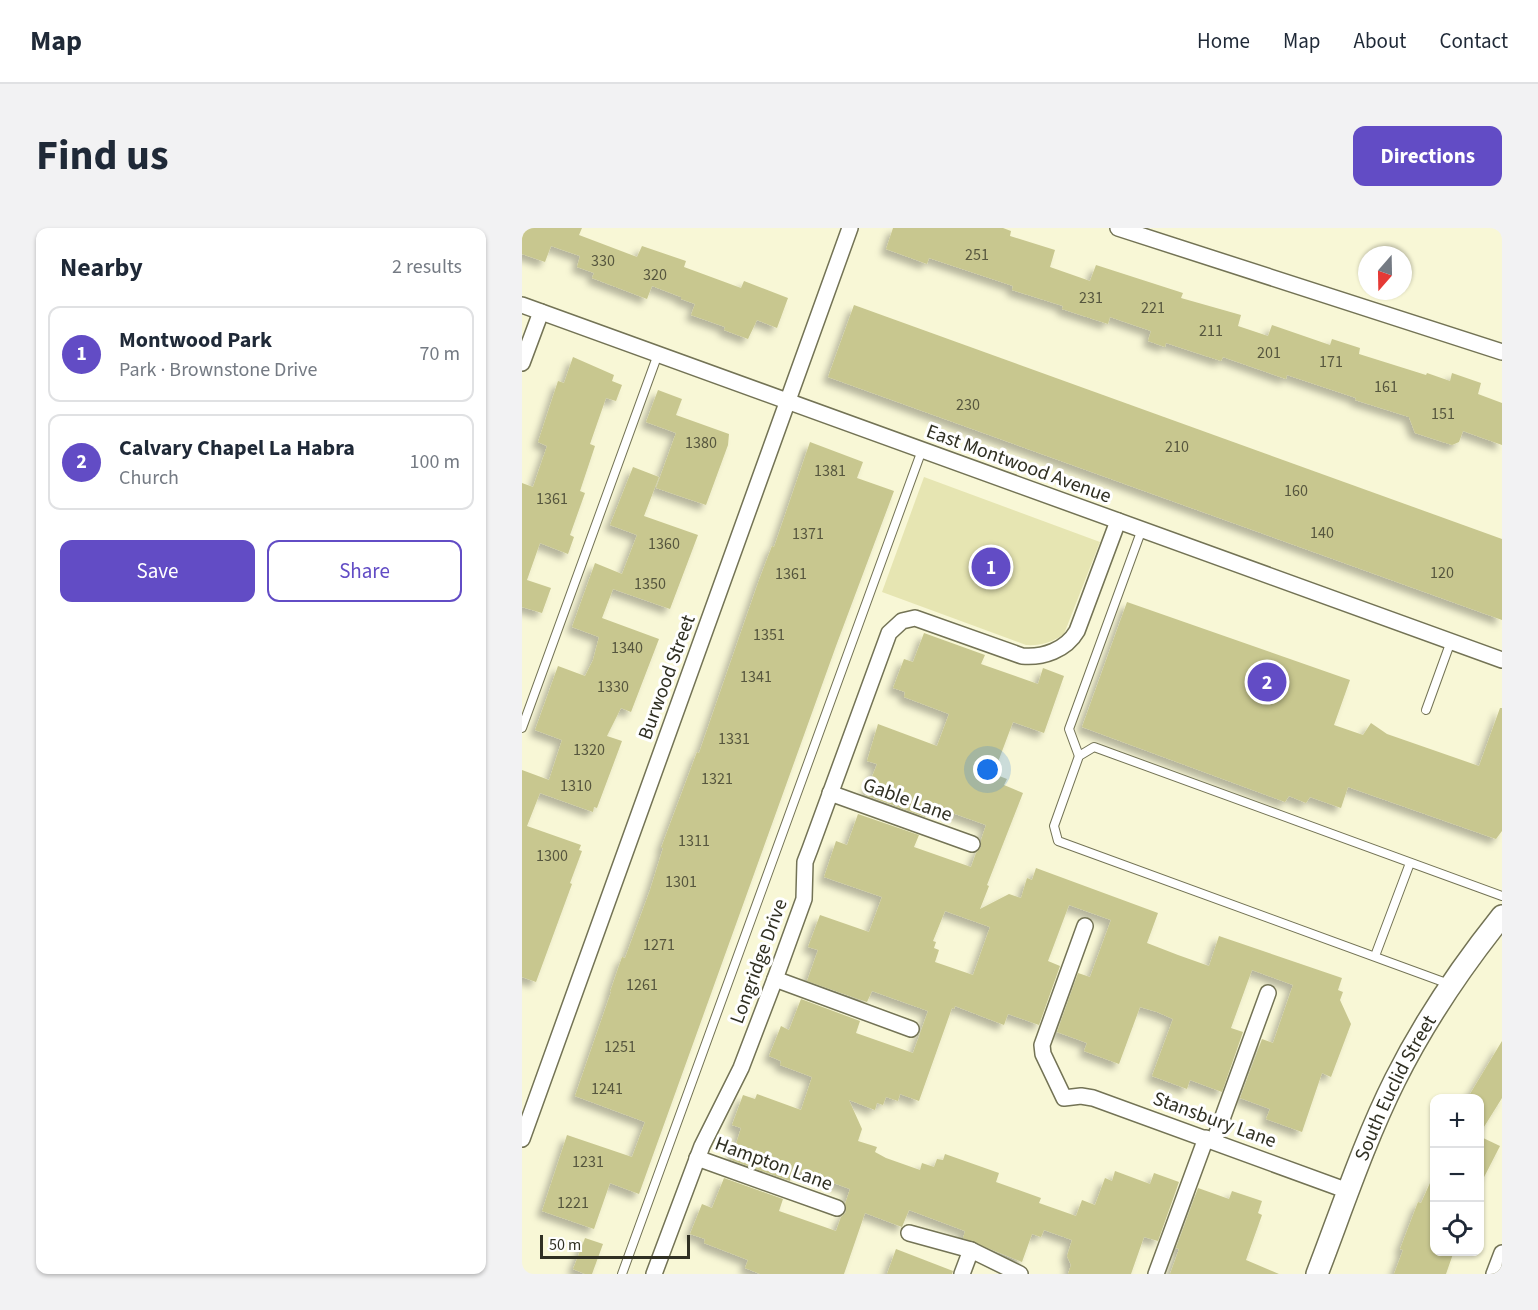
<!DOCTYPE html>
<meta charset="utf-8">
<style>
:root{--surface:#fff;--page:#f2f2f3;--text:#1f2937;--muted:#747a83;--line:#e0e1e3;--accent:#624cc5}
body{margin:0;font-family:"Source Sans 3",sans-serif;background:var(--page);color:var(--text)}
.controls{position:absolute;right:18px;bottom:18px;display:grid;overflow:hidden;border-radius:12px;box-shadow:0 2px 4px #0004}
.controls button{width:54px;height:54px;display:grid;place-items:center;padding:0;border:0;border-bottom:2px solid var(--line);background:var(--surface);color:var(--text);font:30px sans-serif}
.compass{position:absolute;left:836px;top:18px;width:54px;height:54px;border-radius:50%;background:var(--surface);box-shadow:0 2px 4px #0004;rotate:200deg}
.scale{position:absolute;left:18px;bottom:15px;width:150px;box-sizing:border-box;padding-left:6px;border:3px solid #303023;border-top:0;font-size:16px;line-height:21px;white-space:nowrap;color:#303023;-webkit-text-stroke:4px #fff;paint-order:stroke}
.you{position:absolute;left:466px;top:542px;width:21px;height:21px;margin:-15px;border:4px solid #fff;border-radius:50%;background:#1a73e8;box-shadow:0 0 0 9px #1a73e833}
.badge{display:grid;place-items:center;width:39px;height:39px;border-radius:50%;background:var(--accent);color:#fff;font-size:20px;font-weight:700}
.pin{position:absolute;translate:-50% -50%;border:3px solid #fff;box-shadow:0 2px 6px #0006}
.list{margin:0;padding:0;list-style:none}
h2{display:flex;justify-content:space-between;align-items:center;height:78px;margin:0;padding:0 24px;font-size:26px}
h2 small{font-size:20px;font-weight:400;color:var(--muted)}
.list li{display:grid;grid-template-columns:39px 1fr auto;gap:18px;align-items:center;box-sizing:border-box;height:96px;margin:0 12px 12px;padding:0 12px;border:2px solid var(--line);border-radius:12px}
.list b{display:block;font-size:22px;white-space:nowrap}
.list p{margin:0;font-size:20px;white-space:nowrap;color:var(--muted)}
.list em{font-size:20px;font-style:normal;color:var(--muted)}
.actions{display:flex;gap:12px;padding:18px 24px}
.actions a{flex:1;padding:14px 0;border:2px solid var(--accent);border-radius:12px;text-align:center;font-size:21px;color:var(--accent)}
.actions .main{background:var(--accent);color:#fff}
.icon{flex:none;width:33px;height:33px;fill:none;stroke:currentColor;stroke-width:2;stroke-linecap:round;stroke-linejoin:round}
.map{position:relative;flex:none;width:980px;height:1046px;overflow:hidden;border-radius:12px}
header{display:flex;align-items:center;gap:36px;box-sizing:border-box;height:84px;padding:0 30px;background:var(--surface);border-bottom:2px solid var(--line)}
header strong{font-size:28px}
nav{display:flex;gap:33px;margin-inline-start:auto;font-size:21px}
.intro{display:flex;align-items:center;justify-content:space-between;box-sizing:border-box;height:144px;padding:0 36px}
h1{margin:0;font-size:42px}
.button{padding:15px 27px;border-radius:12px;background:var(--accent);color:#fff;font-size:21px;font-weight:700}
main{display:flex;gap:36px;padding:0 36px}
aside{flex:1;background:var(--surface);border-radius:12px;box-shadow:0 2px 4px #0004}
.map>svg:first-child{display:block}
</style>
<header>
<strong>Map</strong>
<nav><a>Home</a><a>Map</a><a>About</a><a>Contact</a></nav>
</header>
<div class="intro"><h1>Find us</h1><a class="button">Directions</a></div>
<main>
<aside>
<h2>Nearby<small>2 results</small></h2>
<ul class="list">
<li><span class="badge">1</span><div><b>Montwood Park</b><p>Park · Brownstone Drive</p></div><em>70 m</em></li>
<li><span class="badge">2</span><div><b>Calvary Chapel La Habra</b><p>Church</p></div><em>100 m</em></li>
</ul>
<div class="actions"><a class="main">Save</a><a>Share</a></div>
</aside>
<div class="map">
<svg width="980" height="1046" viewBox="0 0 980 1046">
<defs>
<filter id="shadow"><feDropShadow dx="-5.5" dy="5.5" stdDeviation="3" flood-color="#0004"/></filter>
</defs>
<rect width="100%" height="100%" fill="#f8f7d6"/>
<!-- green -->
<path fill="#e6e5b2" d="M402 249 578 314 542 406C531 414 518 418 504 417L360 364Z"/>
<!-- building -->
<g fill="#c8c78f" fill-rule="evenodd" filter="url(#shadow)">
<path d="M0 0H60L57 7 115 29 120 18 164 33 162 39 219 60 222 53 266 70 255 100 235 92 226 111 202 102 203 99 169 87 173 76 159 71V69L130 58 125 71 70 50 72 45 55 39 58 28 29 18 23 34 0 26Z"/>
<path d="M371 0H481L489 3 488 8 533 22 528 39 568 53 574 37 661 65 659 70 719 87 716 98 746 108 750 97 808 117 810 111 838 120 837 126 904 147 905 145 928 153 930 145 959 155 956 166 980 175V217L941 203 937 214 930 217 893 205 887 189 833 172 834 170 765 147 764 151 701 129 699 133 644 115 643 119 626 113 629 103 588 89 586 96 540 81 541 78 490 62 491 58 407 30 405 36 364 21Z"/>
<path d="M332 77 980 311V392L306 149Z"/>
<path d="M51 129 92 147 90 153 100 157 94 173 84 170 68 216 73 218 58 263 63 265 48 307 52 309 46 326 18 315 5 352 29 360 20 385 0 379V255L11 259 25 218 16 214 36 153 42 155Z"/>
<path d="M136 162 160 171 154 187 207 206 206 217 184 277 134 260 154 205 124 194Z"/>
<path d="M288 214 341 234 335 250 372 263 314 418 117 966 88 955 72 1001 20 983 45 907 110 929 123 894 53 868 89 764H88L100 729 103 730 128 662 141 620H139L175 524 177 525 237 352 250 318 252 319Z"/>
<path d="M111 239 137 249 122 288 176 307 148 381 91 361 80 390 137 411 109 484 99 480 85 508 100 513 75 580 72 579 71 584 18 565 5 598 59 617 57 622 60 623 48 655 50 656 14 754 0 749V542L27 552 40 512 13 502 36 438 63 448 71 432 77 409 50 399 73 335 100 346 115 307 88 297Z"/>
<path d="M605 374 828 452 812 497 841 507 849 495 865 506 957 538 978 480H980V603L974 611 826 559 819 580 788 569 784 575 767 568 763 574 560 499Z"/>
<path d="M402 405 463 427 459 436 516 456 521 440 542 448 522 505 491 494 476 534 472 546 485 551 482 557 501 565 465 657 467 658 458 681 487 666 499 670 505 650 510 652 514 640 636 685 625 715 656 727 687 738 697 708 820 750 816 762 821 764 818 772 829 796 809 849 800 845 780 904 744 891 748 881 718 870 740 811 751 815 771 757 730 742 709 800 721 804 700 864 668 852 665 861 630 848 651 791 635 784 618 779 597 836 562 823 565 815 535 804 556 745 568 749 589 692 547 677 526 733 538 738 517 797 486 786 482 797 433 778 432 781 430 780 397 873 378 866 376 873 364 869 361 877 355 875 353 882 327 872 340 901 336 913 355 919 353 924 364 930 398 942 400 935 412 939 415 931 421 932 423 926 477 945 474 954 519 970 517 975 554 988 560 972 573 977 583 950 590 953 593 943 628 956 632 945 657 954 636 1013 622 1009 609 1046H546L549 1037 545 1028 550 1012 522 1002 519 1009 510 1006 500 1034 441 1010 443 1003 387 982 380 999 343 985 322 1046H238L223 1040 226 1032 182 1015 183 1011 168 1006 180 976 190 980 202 950 261 971 257 983 314 1003 319 989 324 984 323 976 328 961 273 941 268 953 209 932 219 900 210 897 221 867 233 871 235 866 279 882 290 849 258 837 259 833 247 828 259 798 267 802 279 771 338 793 334 805 391 825 406 783 350 763 345 774 285 753 296 722 286 719 298 687 347 704 360 669 302 649 314 613 325 617 336 586 397 607 392 619 449 639 454 625 459 619V612L464 597 408 577 403 589 343 567 355 536 345 533 356 496 415 518 427 486 382 469 383 464 371 460 382 431 391 434ZM423 683 468 699 451 747 413 734 417 722 412 720 414 714 411 713Z"/>
<path d="M980 813V870L957 907V870L948 866Z"/>
<path d="M957 908 978 918 957 959Z"/>
<path d="M912 946V1023H932L924 1046H872L881 1022 878 1021 896 974 899 975Z"/>
<path d="M676 960 707 971 710 963 740 973 736 985 740 987 724 1032 757 1046H648L657 1021 654 1020Z"/>
<path d="M63 1010 81 1016 70 1046H63L51 1041Z"/>
<path d="M374 1021 431 1043 430 1046H365Z"/>
</g>
<g fill="none" stroke-linecap="round" stroke-linejoin="round">
<defs>
<g id="lane">
<path d="M904 482 929 413"/>
<path d="M0 500 136 126"/>
<path d="M557 528 547 501 620 301"/>
<path d="M853 728 888 635"/>
<path d="M927 756 536 613 532 598 557 528 572 519 980 668"/>
<path d="M100 1046 400 222"/>
</g>
<g id="street">
<path d="M596 0 980 124"/>
<path d="M0 77 980 432"/>
<path d="M0 135 19 84"/>
<path d="M308 565 450 616"/>
<path d="M563 698 520 817 521 826 542 870 559 868 571 870 826 963"/>
<path d="M253 751 389 801"/>
<path d="M0 911 328 0"/>
<path d="M692 913 746 765"/>
<path d="M175 930 315 980"/>
<path d="M387 1005 449 1022 498 1046"/>
<path d="M132 1046 180 918 219 840 253 751 282 671 283 634 288 621 367 405 380 393 393 390 500 428C521 430 544 422 555 403L596 293"/>
<path d="M440 1046 449 1022"/>
<path d="M634 1046 684 910"/>
<path d="M972 1046 980 1025"/>
</g>
<g id="secondary">
<path id="s1" d="M795 1046C820 981 842 914 873 852 902 794 940 738 980 688"/>
</g>
</defs>
<!-- lane casing -->
<use href="#lane" stroke="#737355" stroke-width="10"/>
<!-- street casing -->
<use href="#street" stroke="#737355" stroke-width="18"/>
<!-- secondary casing -->
<use href="#secondary" stroke="#737355" stroke-width="24"/>
<!-- lane -->
<use href="#lane" stroke="#fff" stroke-width="8"/>
<!-- street -->
<use href="#street" stroke="#fff" stroke-width="15"/>
<!-- secondary -->
<use href="#secondary" stroke="#fff" stroke-width="21"/>
</g>
<g text-anchor="middle" stroke-width="6" stroke-linejoin="round" paint-order="stroke">
<!-- number labels -->
<g font-size="16" fill="#56563e">
<text x="455" y="32">251</text>
<text x="81" y="38">330</text>
<text x="133" y="52">320</text>
<text x="569" y="75">231</text>
<text x="631" y="85">221</text>
<text x="689" y="108">211</text>
<text x="747" y="130">201</text>
<text x="809" y="139">171</text>
<text x="864" y="164">161</text>
<text x="446" y="182">230</text>
<text x="921" y="191">151</text>
<text x="179" y="220">1380</text>
<text x="655" y="224">210</text>
<text x="308" y="248">1381</text>
<text x="774" y="268">160</text>
<text x="30" y="276">1361</text>
<text x="800" y="310">140</text>
<text x="286" y="311">1371</text>
<text x="142" y="321">1360</text>
<text x="920" y="350">120</text>
<text x="269" y="351">1361</text>
<text x="128" y="361">1350</text>
<text x="247" y="412">1351</text>
<text x="105" y="425">1340</text>
<text x="234" y="454">1341</text>
<text x="91" y="464">1330</text>
<text x="212" y="516">1331</text>
<text x="67" y="527">1320</text>
<text x="195" y="556">1321</text>
<text x="54" y="563">1310</text>
<text x="172" y="618">1311</text>
<text x="30" y="633">1300</text>
<text x="159" y="659">1301</text>
<text x="137" y="722">1271</text>
<text x="120" y="762">1261</text>
<text x="98" y="824">1251</text>
<text x="85" y="866">1241</text>
<text x="66" y="939">1231</text>
<text x="51" y="980">1221</text>
</g>
<!-- street labels -->
<g font-size="20" fill="#303023" stroke="#fff">
<text transform="translate(497 235) rotate(20)" y="7">East Montwood Avenue</text>
<text transform="translate(144 449) rotate(-70)" y="7">Burwood Street</text>
<text transform="translate(386 571) rotate(20)" y="7">Gable Lane</text>
<text transform="translate(236 733) rotate(-70)" y="7">Longridge Drive</text>
<text dy="7" stroke="none"><textPath href="#s1" startOffset="202">South Euclid Street</textPath></text>
<text transform="translate(693 891) rotate(20)" y="7">Stansbury Lane</text>
<text transform="translate(252 935) rotate(20)" y="7">Hampton Lane</text>
</g>
</g>
</svg>
<div class="controls">
<button>+</button>
<button>−</button>
<button><svg class="icon" aria-label="locate" viewBox="0 0 24 24"><circle cx="12" cy="12" r="6"/><path d="M12 2v4M12 18v4M2 12h4M18 12h4"/></svg></button>
</div>
<svg class="compass" viewBox="-18 -18 36 36"><path d="M0-13l5 13h-10z" fill="#e53935"/><path d="M0 13l5-13h-10z" fill="#747a83"/></svg>
<div class="scale">50 m</div>
<div class="you"></div>
<div class="pin badge" style="left:469px;top:339px">1</div>
<div class="pin badge" style="left:745px;top:454px">2</div>
</div>
</main>
